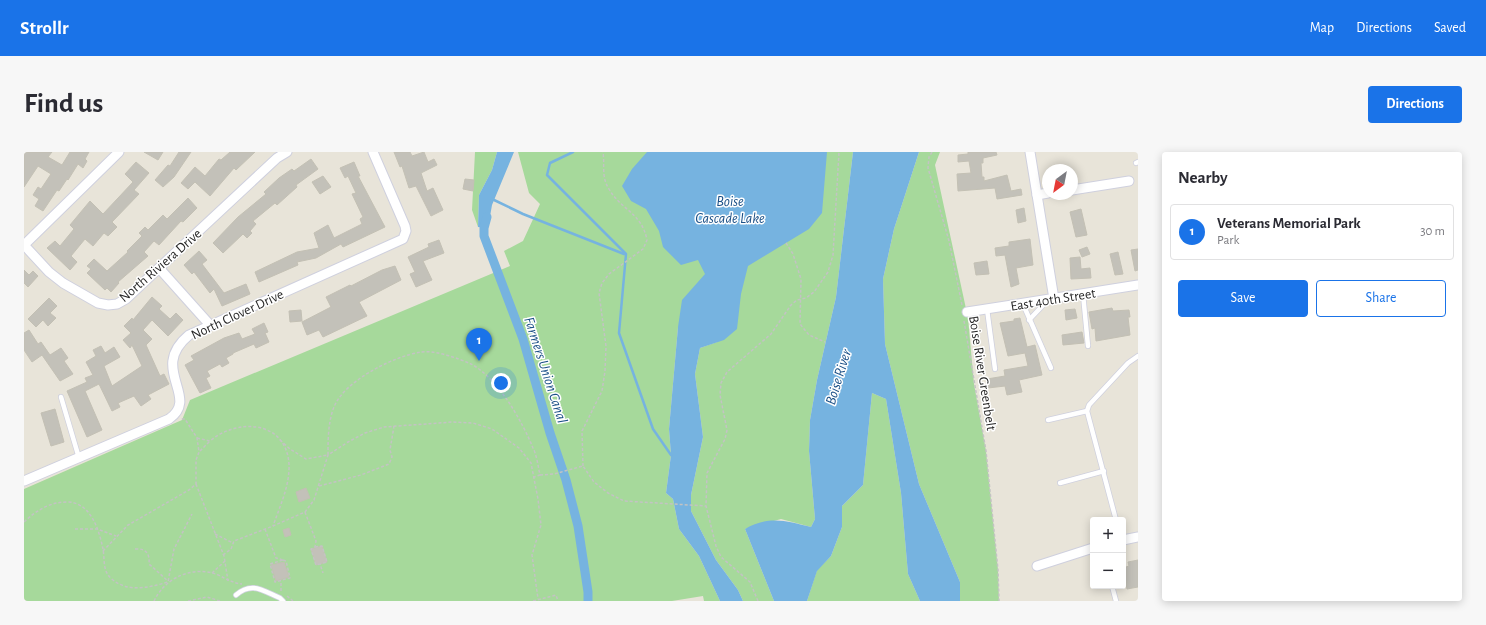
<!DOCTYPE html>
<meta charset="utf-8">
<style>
:root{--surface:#fff;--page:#f7f7f7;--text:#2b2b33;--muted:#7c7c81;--line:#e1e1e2;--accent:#1a73e8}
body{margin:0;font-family:"Alegreya Sans",sans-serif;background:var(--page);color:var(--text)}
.controls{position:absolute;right:12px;bottom:12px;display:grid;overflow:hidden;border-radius:4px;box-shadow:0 2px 10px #0003}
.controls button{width:36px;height:36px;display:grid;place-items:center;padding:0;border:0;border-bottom:1px solid var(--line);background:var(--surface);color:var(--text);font:20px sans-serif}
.compass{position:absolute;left:1018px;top:12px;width:36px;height:36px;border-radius:50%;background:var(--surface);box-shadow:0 2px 10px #0003;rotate:212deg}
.you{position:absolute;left:477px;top:231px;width:14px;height:14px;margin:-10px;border:3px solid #fff;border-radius:50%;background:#1a73e8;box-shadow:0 0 0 6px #1a73e833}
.badge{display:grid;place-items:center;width:26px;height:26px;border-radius:50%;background:var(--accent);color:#fff;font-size:13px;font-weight:700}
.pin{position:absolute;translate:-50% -33px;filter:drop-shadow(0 1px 2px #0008)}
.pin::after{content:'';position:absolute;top:21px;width:14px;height:12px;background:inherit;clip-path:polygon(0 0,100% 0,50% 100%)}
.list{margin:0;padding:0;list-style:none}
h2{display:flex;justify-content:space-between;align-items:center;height:52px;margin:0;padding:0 16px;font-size:17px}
h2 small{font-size:13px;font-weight:400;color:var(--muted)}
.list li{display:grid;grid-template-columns:26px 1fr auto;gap:12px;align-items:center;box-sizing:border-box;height:56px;margin:0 8px 8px;padding:0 8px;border:1px solid var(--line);border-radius:4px}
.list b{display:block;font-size:15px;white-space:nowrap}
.list p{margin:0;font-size:13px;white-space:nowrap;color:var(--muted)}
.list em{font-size:13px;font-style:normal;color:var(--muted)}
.actions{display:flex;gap:8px;padding:12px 16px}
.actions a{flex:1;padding:9px 0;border:1px solid var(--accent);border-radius:4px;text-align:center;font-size:14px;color:var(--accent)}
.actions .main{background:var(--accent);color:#fff}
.map{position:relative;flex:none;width:1114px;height:449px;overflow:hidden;border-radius:4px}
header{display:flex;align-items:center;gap:24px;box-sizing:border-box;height:56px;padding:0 20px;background:var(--accent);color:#fff}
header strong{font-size:19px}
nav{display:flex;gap:22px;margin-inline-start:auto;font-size:14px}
.intro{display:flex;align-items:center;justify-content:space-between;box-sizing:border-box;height:96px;padding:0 24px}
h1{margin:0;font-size:28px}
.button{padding:10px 18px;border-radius:4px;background:var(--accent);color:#fff;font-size:14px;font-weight:700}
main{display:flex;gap:24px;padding:0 24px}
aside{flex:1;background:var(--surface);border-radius:4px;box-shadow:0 2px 10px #0003}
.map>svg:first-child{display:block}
</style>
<header>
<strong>Strollr</strong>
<nav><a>Map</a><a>Directions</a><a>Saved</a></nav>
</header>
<div class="intro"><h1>Find us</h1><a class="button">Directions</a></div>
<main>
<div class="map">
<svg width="1114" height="449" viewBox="0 0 1114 449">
<rect width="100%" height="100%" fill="#e8e4d9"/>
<!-- green -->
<g fill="#a6d99b">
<path d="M451 0H473L468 18 455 43 454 75 448 58Z"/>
<path d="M494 0H829L812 145 793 228 786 268 785 299 791 367 787 375 757 367 721 377 750 449H719L714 438 692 408 667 359V343L679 285 671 222 676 196 693 190 654 175 645 277 647 303 642 341 649 347 655 377 675 404 696 449H680L679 444 648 449H0V337L158 268 166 248 486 114 480 99 499 89 516 52 505 41Z"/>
<path d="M895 0H916L911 13 944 166 950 232 962 299 974 418 975 449H936V430L895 332 861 192 859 127 870 77Z"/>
<path d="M848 241 862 247 877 341 884 422 896 449H783L793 418 807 404 818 375V354L839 333Z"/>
</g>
<!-- water -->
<g fill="#76b3e0">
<path d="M473 0H490L468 53 464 76 454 75 455 43 468 18Z"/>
<path d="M623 0H803L798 61 785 77 724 114 717 142 713 177 700 188 676 196 671 222 679 285 667 343V359L692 408 714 438 719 449H696L675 404 655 377 649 347 642 341 647 303 645 277 654 175 658 148 681 122 674 108 657 113 639 95 635 79 622 57 607 49 598 34 608 17Z"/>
<path d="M829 0H895L870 77 859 127 861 192 895 332 936 430V449H896L884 422 877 341 862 247 848 241 839 333 818 354V375L807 404 793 419 783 449H750L721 377C745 363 763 369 787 375L791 367 785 299 786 268 793 228 812 145Z"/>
</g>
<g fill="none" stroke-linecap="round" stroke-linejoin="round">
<!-- stream -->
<g stroke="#76b3e0" stroke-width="2.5">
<path d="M549 0 526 11 523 23 602 102 595 181 629 277 647 303"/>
<path d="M468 47 499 62 600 102"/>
</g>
<!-- canal -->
<path stroke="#76b3e0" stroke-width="9" d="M463 65 460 76V84L499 187 526 281 542 328 554 374 564 440V449"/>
</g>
<!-- building -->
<g fill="#c3c1b9" stroke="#c3c0b4">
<path d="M0 0H28L24 5 38 13 46 0H65L61 7 63 9 59 16 54 12 44 28 43 27 35 39 33 38 19 59 11 54 15 47 9 43 14 35 17 37 27 22 14 14 0 35Z"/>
<path d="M120 0H139L134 8Z"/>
<path d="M155 0H167L150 25 139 35 131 28 144 13 146 14Z"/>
<path d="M206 0H231L212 18 210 16 186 44 171 30 164 37 157 31 171 15 181 24 195 7 197 8Z"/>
<path d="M370 0H386L388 4 400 0 404 10 410 7 413 13 397 21 403 39 409 36 419 58 407 64 392 34 385 36 378 14 376 15Z"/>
<path d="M944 0H972L973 3 959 6V11H957L958 25H960V29L983 23 987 39 997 37 998 43 973 47 971 36 934 39 933 22 947 21 945 9 934 10V3L944 2Z"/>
<path d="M287 7 294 17 272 33 273 35 253 53 251 51 229 69 232 72 226 79 228 81 223 86 219 82 199 101 189 91 214 65 242 42 240 40 255 26 268 17 270 19Z"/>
<path d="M112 10 125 21 110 38 115 42 88 70 93 75 84 84 80 81 69 94 61 87 47 104 53 110 46 118 23 96 31 89 36 94 50 77 46 73 66 49 79 62 109 30 101 22Z"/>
<path d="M330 10 336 24H334L361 75 319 95 317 92 292 106 273 110 274 113 235 130 231 120 273 100 295 96 290 81 304 73 310 86 338 72 336 67 339 65 328 42 332 41 324 24 321 26 316 16Z"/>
<path d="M299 24 307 35 296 42 288 30Z"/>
<path d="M441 27 450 28 449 39 439 37Z"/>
<path d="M164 46 173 56 159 70 157 69 135 93 130 89 120 100 124 104 94 130 95 131 87 140 83 136 81 138 63 121 67 117 63 114 70 107 83 119 104 100 103 99 118 84 115 81 121 75 124 78 139 63 143 67Z"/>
<path d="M1000 56 1002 69 994 71 992 58Z"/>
<path d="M1057 57 1063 83 1052 85 1046 60Z"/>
<path d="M1006 87 1009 113 992 116 995 132 987 135 981 103 972 104 971 96 985 94V90Z"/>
<path d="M415 88 420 101 399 109 408 128 392 135 386 122 391 120 384 105 405 95 404 92Z"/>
<path d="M1063 95 1066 102 1058 105 1055 98Z"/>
<path d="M1114 97V118L1111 119 1107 98Z"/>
<path d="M175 99 183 108 178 112 200 141 222 132 226 142 198 154 190 137 186 141 170 120 168 122 160 113Z"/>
<path d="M1094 100 1099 122 1091 123 1086 102Z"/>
<path d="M1056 105 1057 117 1066 116 1067 126 1047 127 1046 106Z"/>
<path d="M963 109 965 122 952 123 950 111Z"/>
<path d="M371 114 377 128 335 150 343 164 299 185 295 178 283 183 278 170 307 155 302 145 326 133 327 134 358 118Z"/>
<path d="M0 118 5 123 9 119 14 124 4 135 0 131Z"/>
<path d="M128 145 138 154 135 157 146 167 152 161 159 168 144 184 128 168 119 178 128 187 122 193 136 224 140 222 145 232 124 243 127 247 117 254 110 244 94 251 96 255 88 259 75 232 61 239 78 278 63 285 43 239 63 230 61 226 69 223 62 210 72 204 69 198 77 194 81 201 90 195 96 205 80 214 88 234 118 214 108 193 106 196 99 188 107 181 100 174 108 166 109 168Z"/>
<path d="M25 146 33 154 26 161 32 166 24 174 19 168 12 175 4 167Z"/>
<path d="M1088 156 1089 159 1105 158 1106 165H1104L1106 183 1072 189 1071 176 1068 177 1065 160Z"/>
<path d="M1051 157 1053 166 1042 168 1041 158Z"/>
<path d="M277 158 278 169 266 170 265 159Z"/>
<path d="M996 166 1003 195 1011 193 1018 223 995 228 998 240 983 243 981 234 964 236 963 227 981 224 980 218 1004 214 1001 201 984 204 976 171 990 169V167Z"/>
<path d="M240 171 244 180 241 181 245 190 232 196 230 192 209 201V202L202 206 205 211 198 215 196 212 183 219 186 224 182 226 187 236 176 241 161 213 170 208 167 204 200 186 215 181 218 187 231 182 228 177Z"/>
<path d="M5 178 14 192 17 190 26 203 37 196 44 206 40 209 49 222 36 229 18 203 8 210 0 198V181Z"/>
<path d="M1058 180 1060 191 1039 193 1038 183Z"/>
<path d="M31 257 40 290 27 294 17 261Z"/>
<path d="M282 336 286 346 275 350 272 340Z"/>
<path d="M265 376 267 383 261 385 259 378Z"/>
<path d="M298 394 303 410 292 413 287 397Z"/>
<path d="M1114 408V435L1103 437 1099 416 1105 414 1104 410Z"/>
<path d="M260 410 265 425 252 429 247 413Z"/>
</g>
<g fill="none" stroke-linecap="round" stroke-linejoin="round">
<defs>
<g id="lane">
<path d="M1112 11 1114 10"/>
<path d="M1059 142 1064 194"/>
<path d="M999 152 1027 216"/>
<path d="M963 157 971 217"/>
<path d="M1005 168 1023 149"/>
<path d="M37 245 55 306"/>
<path d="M1024 268 1063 259"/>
<path d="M1036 331 1080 319"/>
<path d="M1092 368 1063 259 1065 253 1104 211 1114 204"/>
<path d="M1088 434 1092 449"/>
<path d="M212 443C228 429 239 439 256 446L259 449"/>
</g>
<g id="street">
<path d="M1006 0 1030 147"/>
<path d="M1048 38 1105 29"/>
<path d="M1013 43 1024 41"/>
<path d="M0 93 25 120 39 131 74 151 84 153 93 152 102 147 135 116 253 6 263 0"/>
<path d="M0 93 95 0"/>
<path d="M135 116 186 173"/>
<path d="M943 160 1114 133"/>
<path d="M0 329 145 267C177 245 124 217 165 183L379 87 382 79 381 74 349 0"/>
<path d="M1099 388 1114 385"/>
<path d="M1013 414 1069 396"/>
</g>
</defs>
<!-- lane casing -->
<use href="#lane" stroke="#cfd0de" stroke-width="6"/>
<!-- street casing -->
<use href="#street" stroke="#cfd0de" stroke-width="11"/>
<!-- path -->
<g stroke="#c3c3c3" stroke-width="1.5" stroke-dasharray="3 2" stroke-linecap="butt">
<path d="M908 0 905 5 904 16 925 89 938 153"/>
<path d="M762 91 769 102 777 127 776 172 785 183 801 190"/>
<path d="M940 169 962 299 974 418 975 449"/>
<path d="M173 286 186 289C213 266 262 268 265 312 266 333 256 354 249 374"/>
<path d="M256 288 266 297 282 307 304 303C304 288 304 270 310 255 320 229 370 204 397 200 412 198 433 206 447 212 474 226 498 269 509 296 513 304 514 314 516 323L510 325"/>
<path d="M176 299 186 289"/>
<path d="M559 314 558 279 578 239 581 219 582 194 575 141 578 131 585 122 619 97 623 88C618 61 597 58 585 37 577 25 581 13 579 0"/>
<path d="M516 323 530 322 559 314 570 330 584 341 600 349 682 354"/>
<path d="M172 332 200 404 204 429"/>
<path d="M295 334 337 323 365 312 368 305 366 298 370 274"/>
<path d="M281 360 292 389 291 395 287 397 292 413 296 412 299 421"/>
<path d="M0 370C13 358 26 350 43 350 67 350 75 378 79 397 81 408 78 420 89 428 105 441 127 435 144 430L150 397 168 362"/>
<path d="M51 377H73L92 384"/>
<path d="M241 377 252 406 259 408"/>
<path d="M191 382 209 391"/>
<path d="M291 395 298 394 303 410 296 412"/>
<path d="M111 397C122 396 126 402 125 412L144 429"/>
<path d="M79 399 104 373 165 338 172 332V308L175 300 173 286 161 267H157"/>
<path d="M199 403 207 397 210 389 249 374 281 360 290 348 304 303 324 290 341 281 360 275 429 270 449 271 468 277 495 296 507 311 514 347 517 373 508 403 514 447"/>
<path d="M259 408 262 409 266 426 251 430 246 412Z"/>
<path d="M188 421 201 409"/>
<path d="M257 439V429"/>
<path d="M263 444 269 449"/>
<path d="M130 449C141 426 167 414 192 422 201 426 208 431 218 432"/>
<path d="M164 449 183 445 196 449"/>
<path d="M509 449 532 443 534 449"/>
<path d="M734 449 726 430 697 405 692 394 682 354 683 321 701 287 703 278 696 243 697 231 703 220 747 182 767 153 773 148 782 146 790 140 804 120 809 103 815 0"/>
</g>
<!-- lane -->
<use href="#lane" stroke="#fff" stroke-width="4.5"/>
<!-- street -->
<use href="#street" stroke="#fff" stroke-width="9"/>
</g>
<g text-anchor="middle" stroke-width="3" stroke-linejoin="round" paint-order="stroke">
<!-- street labels -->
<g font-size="14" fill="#272727" stroke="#fff">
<text transform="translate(136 113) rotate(-41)" y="5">North Riviera Drive</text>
<text transform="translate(1029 147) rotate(-9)" y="5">East 40th Street</text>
<text transform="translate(213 162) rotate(-25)" y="5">North Clover Drive</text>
<text transform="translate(959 221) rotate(81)" y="5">Boise River Greenbelt</text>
</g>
<!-- water labels -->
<g font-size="15" font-style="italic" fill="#1b5087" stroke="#fff">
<text x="706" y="54">Boise<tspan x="706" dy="17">Cascade Lake</tspan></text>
<text transform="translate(522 218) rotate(72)" y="5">Farmers Union Canal</text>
<text transform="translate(814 225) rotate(-73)" y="5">Boise River</text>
</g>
</g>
</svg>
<div class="controls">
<button>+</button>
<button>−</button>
</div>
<svg class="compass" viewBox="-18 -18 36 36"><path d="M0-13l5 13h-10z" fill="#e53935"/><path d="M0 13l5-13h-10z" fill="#7c7c81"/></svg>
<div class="you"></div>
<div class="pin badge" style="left:455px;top:209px">1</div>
</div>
<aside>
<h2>Nearby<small></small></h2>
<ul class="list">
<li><span class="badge">1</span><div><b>Veterans Memorial Park</b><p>Park</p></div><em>30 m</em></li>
</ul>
<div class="actions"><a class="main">Save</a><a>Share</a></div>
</aside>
</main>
